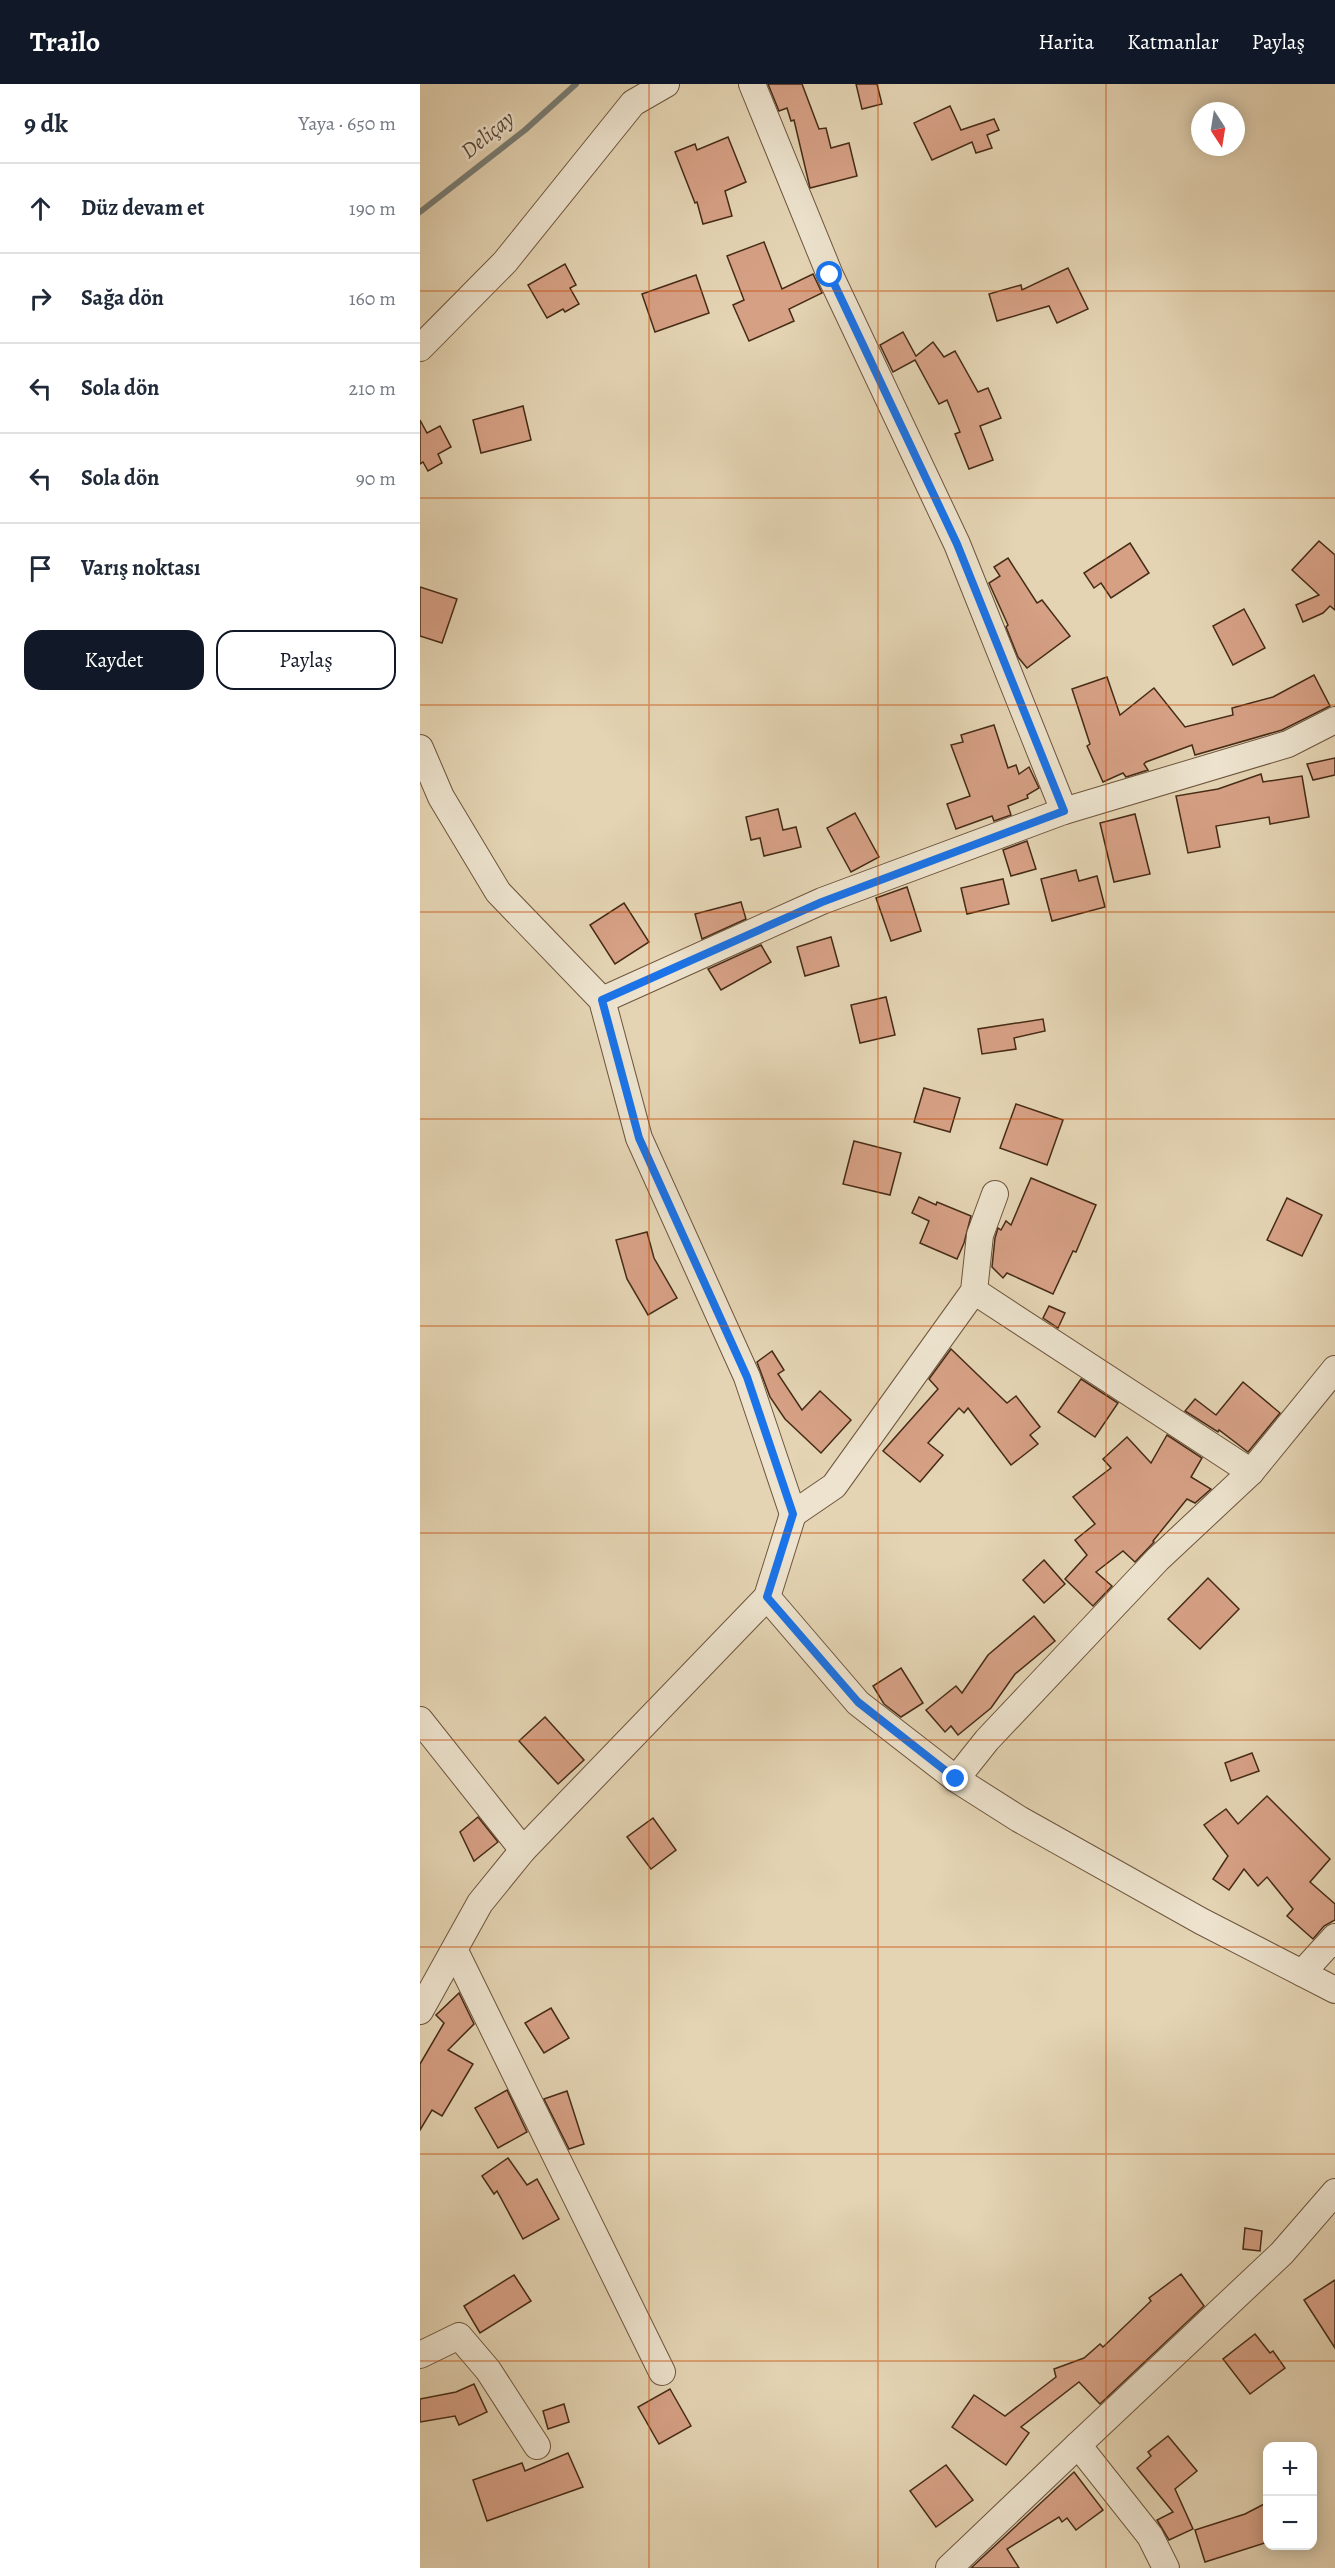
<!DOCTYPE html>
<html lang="tr">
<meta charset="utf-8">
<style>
:root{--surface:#fff;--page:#f6f6f7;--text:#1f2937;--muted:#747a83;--line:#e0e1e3;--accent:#111827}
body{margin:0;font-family:Alegreya,serif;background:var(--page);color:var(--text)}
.controls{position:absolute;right:18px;bottom:18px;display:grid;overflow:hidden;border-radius:12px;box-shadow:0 3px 15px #0003}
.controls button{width:54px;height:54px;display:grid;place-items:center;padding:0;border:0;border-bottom:2px solid var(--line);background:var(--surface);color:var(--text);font:30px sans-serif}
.compass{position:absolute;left:771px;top:18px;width:54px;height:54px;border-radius:50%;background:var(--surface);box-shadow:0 3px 15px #0003;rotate:168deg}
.stop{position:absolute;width:18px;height:18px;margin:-14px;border:4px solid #1a73e8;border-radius:50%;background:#fff}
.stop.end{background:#1a73e8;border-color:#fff;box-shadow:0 2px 6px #0008}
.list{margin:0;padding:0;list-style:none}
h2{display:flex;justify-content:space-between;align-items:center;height:78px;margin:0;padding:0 24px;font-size:26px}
h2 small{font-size:20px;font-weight:400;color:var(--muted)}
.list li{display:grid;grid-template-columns:39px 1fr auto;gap:18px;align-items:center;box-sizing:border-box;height:90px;padding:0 24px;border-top:2px solid var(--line)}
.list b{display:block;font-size:22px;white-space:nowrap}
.list em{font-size:20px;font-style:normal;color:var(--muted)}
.actions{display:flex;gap:12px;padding:18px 24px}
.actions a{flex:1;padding:14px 0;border:2px solid var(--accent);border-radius:18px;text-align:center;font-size:21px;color:var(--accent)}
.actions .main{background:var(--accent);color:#fff}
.icon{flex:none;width:33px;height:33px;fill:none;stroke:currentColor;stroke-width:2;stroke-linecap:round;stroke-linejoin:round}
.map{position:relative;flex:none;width:915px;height:2484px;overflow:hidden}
header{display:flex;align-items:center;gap:36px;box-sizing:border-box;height:84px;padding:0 30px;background:var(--accent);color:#fff}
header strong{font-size:28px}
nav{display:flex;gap:33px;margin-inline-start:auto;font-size:21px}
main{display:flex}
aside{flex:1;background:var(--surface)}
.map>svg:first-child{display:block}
</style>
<header>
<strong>Trailo</strong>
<nav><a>Harita</a><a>Katmanlar</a><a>Paylaş</a></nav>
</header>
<main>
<aside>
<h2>9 dk<small>Yaya · 650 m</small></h2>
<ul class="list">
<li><svg class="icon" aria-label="ahead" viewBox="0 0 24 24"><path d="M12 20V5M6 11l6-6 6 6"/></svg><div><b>Düz devam et</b></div><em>190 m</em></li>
<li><svg class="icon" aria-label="right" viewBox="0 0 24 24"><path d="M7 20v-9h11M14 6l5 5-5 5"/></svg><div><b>Sağa dön</b></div><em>160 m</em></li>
<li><svg class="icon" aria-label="left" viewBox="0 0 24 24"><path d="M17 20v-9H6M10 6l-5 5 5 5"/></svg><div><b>Sola dön</b></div><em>210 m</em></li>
<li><svg class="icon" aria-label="left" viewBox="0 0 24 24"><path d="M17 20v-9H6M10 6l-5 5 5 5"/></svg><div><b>Sola dön</b></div><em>90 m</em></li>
<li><svg class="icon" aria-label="arrive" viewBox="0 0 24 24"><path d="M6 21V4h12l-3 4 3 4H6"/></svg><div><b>Varış noktası</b></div></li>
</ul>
<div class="actions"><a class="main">Kaydet</a><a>Paylaş</a></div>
</aside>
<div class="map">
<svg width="915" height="2484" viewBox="0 0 915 2484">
<rect width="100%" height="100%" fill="#e4d4b3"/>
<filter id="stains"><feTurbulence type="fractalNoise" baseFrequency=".00333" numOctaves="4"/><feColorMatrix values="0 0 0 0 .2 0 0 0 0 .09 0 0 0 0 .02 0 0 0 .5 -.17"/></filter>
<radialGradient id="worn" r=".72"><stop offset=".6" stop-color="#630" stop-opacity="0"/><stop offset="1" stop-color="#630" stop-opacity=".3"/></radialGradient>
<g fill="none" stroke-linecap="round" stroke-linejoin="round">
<!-- stream -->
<path stroke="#797e77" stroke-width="6" d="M0 128 105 46 156 0"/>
</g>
<!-- building -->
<g fill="#d6a085" stroke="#462b16" stroke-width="1.5">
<path d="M348 0H382L399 45 406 44 411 64 429 59 437 92 390 104 374 36 371 37 367 24 359 27Z"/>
<path d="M436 0H457L462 20 442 25Z"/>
<path d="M530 22 541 46 574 35 579 46 567 51 572 64 556 69 552 58 512 76 494 39Z"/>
<path d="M308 53 326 98 305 107 312 132 283 140 277 118 275 119 255 68 275 60 277 66Z"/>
<path d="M344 158 362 205 393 190 402 209 369 225 374 237 329 257 313 221 324 216 307 172Z"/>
<path d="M145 180 156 201 150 204 159 220 145 228 143 225 127 234 108 201Z"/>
<path d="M648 184 668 225 637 239 629 222 577 237 569 210 601 201 602 206Z"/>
<path d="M276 191 289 229 235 248 222 210Z"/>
<path d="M483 248 496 272 513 258 524 273 535 267 558 308 568 304 581 334 560 342 573 376 549 385 535 350 540 348 527 316 519 320 495 276 473 288 460 261Z"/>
<path d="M103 322 111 356 61 369 53 336Z"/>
<path d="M0 336 7 349 20 342 31 363 18 370 22 379 8 387 3 378 0 380Z"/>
<path d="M899 457 915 471V526L910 522 903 529 883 538 876 521 899 511 872 486Z"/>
<path d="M710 459 729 489 691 514 681 499 674 504 664 489Z"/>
<path d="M588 474 617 519 622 516 650 552 607 584 598 573 586 543 588 541 569 499 580 492 574 483Z"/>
<path d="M0 503 37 515 22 559 0 552Z"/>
<path d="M824 525 845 564 813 581 793 542Z"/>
<path d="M894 591 910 622 862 646 775 671 772 661 726 678 724 680 728 686 706 693 703 689 683 698 667 662 670 660 652 605 687 593 700 631 734 604 765 643 813 631 812 624 853 613Z"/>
<path d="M574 641 588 684 596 681 599 690 609 683 619 704 607 711 608 714 588 722 591 731 574 737 572 732 536 745 527 720 550 712 531 661 543 658 541 651Z"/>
<path d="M915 674V691L893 696 887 680Z"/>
<path d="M841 690 843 698 882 692 889 733 850 740 849 733 796 742 800 763 768 769 756 712 798 705Z"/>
<path d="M358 725 363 746 376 743 381 763 344 772 340 754 331 756 326 733Z"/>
<path d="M435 729 459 773 431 788 407 744Z"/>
<path d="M715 730 730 790 694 798 680 739Z"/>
<path d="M607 757 616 785 591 792 583 766Z"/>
<path d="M656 786 659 797 677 792 685 823 632 837 621 795Z"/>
<path d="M583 795 589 820 547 830 541 804Z"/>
<path d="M487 803 501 847 471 857 456 814Z"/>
<path d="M321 818 326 835 282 855 275 830Z"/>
<path d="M204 819 229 858 195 880 170 841Z"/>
<path d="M411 853 419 882 385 892 377 863Z"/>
<path d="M341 861 351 878 301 906 288 885Z"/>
<path d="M466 913 475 951 440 959 431 921Z"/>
<path d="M623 935 625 947 594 954 596 965 562 970 558 945Z"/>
<path d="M504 1004 540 1014 530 1048 494 1038Z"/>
<path d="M596 1020 643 1036 627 1081 580 1064Z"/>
<path d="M434 1057 481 1069 470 1111 423 1100Z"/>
<path d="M611 1094 676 1121 656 1168 653 1167 633 1210 587 1189 583 1194 572 1183 575 1154 578 1144 581 1146 586 1137 591 1141Z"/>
<path d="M499 1113 516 1121 517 1118 551 1132 544 1159 537 1175 500 1159 509 1137 492 1129Z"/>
<path d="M867 1114 902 1131 882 1172 847 1156Z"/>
<path d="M227 1148 234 1174 257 1214 228 1231 207 1195 196 1156Z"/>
<path d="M629 1222 645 1229 638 1244 623 1234Z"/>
<path d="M531 1265 587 1319 596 1312 620 1343 610 1351 618 1360 591 1381 548 1324 544 1329 539 1324 508 1359 523 1371 500 1398 463 1367 518 1305 509 1295Z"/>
<path d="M352 1267 364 1286 358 1290 382 1326 400 1307 431 1336 401 1369 365 1335 350 1313 337 1278Z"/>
<path d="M661 1295 698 1319 675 1353 638 1328Z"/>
<path d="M823 1298 860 1329 828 1368 799 1346 798 1348 765 1327 775 1315 796 1331Z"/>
<path d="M747 1351 782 1374 771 1393 791 1405 775 1419 767 1415 733 1457 734 1458 715 1478 703 1467 676 1488 692 1502 673 1522 645 1495 667 1471 655 1456 675 1440 653 1413 691 1384 683 1375 707 1353 731 1379Z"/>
<path d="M624 1476 645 1500 624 1519 603 1496Z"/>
<path d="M788 1494 819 1525 780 1565 748 1535Z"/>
<path d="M614 1532 635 1557 595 1590 571 1624 538 1651 531 1642 525 1648 506 1626 536 1602 542 1609 568 1571Z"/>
<path d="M481 1584 503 1619 481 1633 464 1620 453 1602Z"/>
<path d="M125 1633 164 1676 138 1700 99 1657Z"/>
<path d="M832 1669 839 1687 811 1697 805 1679Z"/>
<path d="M847 1712 910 1775 890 1798 915 1820V1836L904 1842 893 1855 867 1832 873 1825 847 1793 838 1802 824 1785 809 1806 793 1795 808 1772 784 1741 806 1725 818 1740Z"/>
<path d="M58 1733 78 1758 54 1777 40 1748Z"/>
<path d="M233 1734 256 1766 231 1785 207 1753Z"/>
<path d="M39 1909 54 1940 28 1966 53 1980 22 2032 12 2026 0 2046V1980L24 1939 16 1931Z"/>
<path d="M131 1924 149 1954 124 1969 105 1939Z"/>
<path d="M87 2006 107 2048 78 2064 55 2024Z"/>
<path d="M147 2007 164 2060 149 2065 124 2015Z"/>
<path d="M88 2074 107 2101 117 2095 139 2135 103 2155 77 2107 74 2110 62 2092Z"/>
<path d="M825 2144 842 2147 840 2167 823 2165Z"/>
<path d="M761 2190 784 2222 680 2320 659 2298 601 2343 609 2349 586 2381 532 2343 554 2311 585 2332 636 2293 634 2285 664 2274 680 2260 683 2263 731 2217 729 2214Z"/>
<path d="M94 2191 111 2217 60 2249 44 2222Z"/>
<path d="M915 2196V2264L884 2216Z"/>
<path d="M835 2250 850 2269 853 2267 865 2284 830 2310 803 2275Z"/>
<path d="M54 2300 67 2328 39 2341 35 2332 0 2338V2315L36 2308Z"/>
<path d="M250 2305 271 2342 239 2360 218 2323Z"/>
<path d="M144 2320 149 2338 128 2345 123 2327Z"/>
<path d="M748 2352 777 2387 755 2405 773 2445 749 2456 737 2436 753 2428 717 2384 731 2372 728 2368Z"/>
<path d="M148 2369 163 2403 67 2437 53 2396 102 2379 105 2387Z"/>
<path d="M526 2381 553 2416 516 2443 490 2407Z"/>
<path d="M654 2388 683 2426 656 2446 647 2434 642 2438 639 2433 587 2465 599 2484H551Z"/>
<path d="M848 2418V2458L785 2478 775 2446 825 2430Z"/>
</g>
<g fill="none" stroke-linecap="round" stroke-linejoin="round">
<defs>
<g id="street">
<path d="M332 0 410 191 537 460 644 727"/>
<path d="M0 264 85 178 213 19 246 0"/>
<path d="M0 664 21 713 78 808 182 916 219 1054 327 1293 373 1430"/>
<path d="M182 916 402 817 644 727 868 660 915 636"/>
<path d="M554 1207 831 1388"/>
<path d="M347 1513 438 1619 536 1695 599 1735 781 1837 915 1906"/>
<path d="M0 1636 103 1766"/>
<path d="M536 1695 567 1656 738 1475 831 1388 915 1285"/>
<path d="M35 1867 242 2288"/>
<path d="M882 1889 915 1853"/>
<path d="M0 1927 60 1819 103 1766 347 1513 373 1430 414 1402 554 1207 560 1151 575 1110"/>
<path d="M0 2271 39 2252 68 2286 117 2362"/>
<path d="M529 2484 658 2361"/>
<path d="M746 2484 730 2452 658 2361 862 2169 915 2108"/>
</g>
</defs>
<!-- street casing -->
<use href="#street" stroke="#6e553d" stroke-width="28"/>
<!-- street -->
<use href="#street" stroke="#ede3ce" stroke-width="26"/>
</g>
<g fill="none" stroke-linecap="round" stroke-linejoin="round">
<!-- route -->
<path stroke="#1a73e8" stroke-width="8" d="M410 191 537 460 644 727 402 818 182 916 219 1054 327 1293 373 1430 347 1513 438 1618 536 1695"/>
</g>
<!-- grid -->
<path fill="none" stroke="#c8500e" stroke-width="1.5" stroke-opacity="0.55" d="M229 0V2484M458 0V2484M686 0V2484M0 207H915M0 414H915M0 621H915M0 828H915M0 1035H915M0 1242H915M0 1449H915M0 1656H915M0 1863H915M0 2070H915M0 2277H915"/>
<g text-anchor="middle" stroke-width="5" stroke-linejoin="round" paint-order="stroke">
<!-- water labels -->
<g font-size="22" font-style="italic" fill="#574736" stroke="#ede3ce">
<text transform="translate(67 50) rotate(-39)" y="8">Deliçay</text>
</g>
</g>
<rect width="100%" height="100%" filter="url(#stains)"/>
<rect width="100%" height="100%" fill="url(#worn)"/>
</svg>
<div class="controls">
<button>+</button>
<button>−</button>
</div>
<svg class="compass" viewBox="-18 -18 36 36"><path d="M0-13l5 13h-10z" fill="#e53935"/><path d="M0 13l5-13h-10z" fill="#747a83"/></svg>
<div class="stop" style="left:410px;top:191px"></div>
<div class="stop end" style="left:536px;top:1695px"></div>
</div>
</main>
